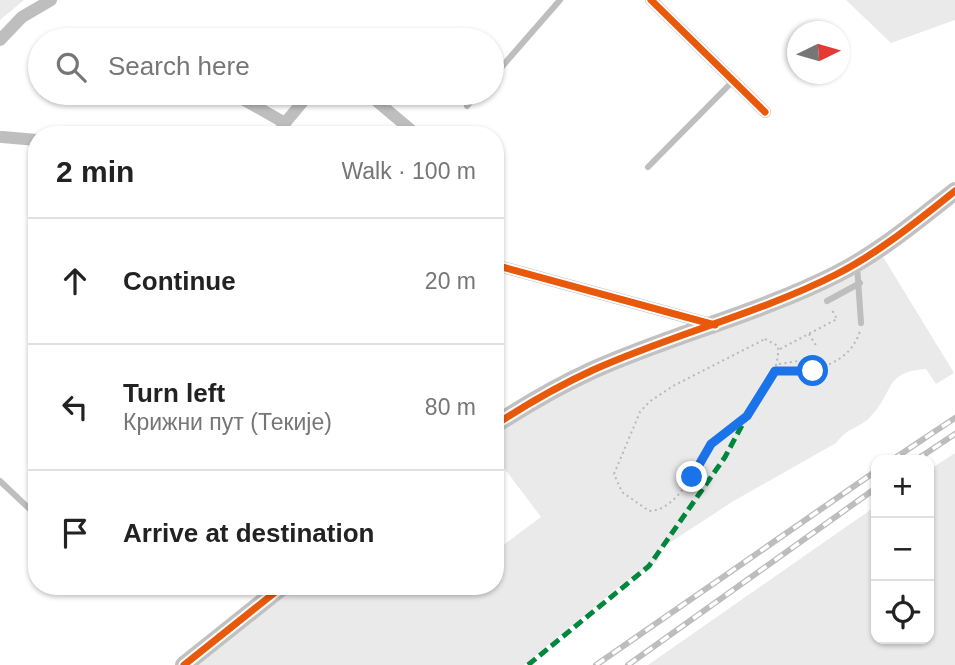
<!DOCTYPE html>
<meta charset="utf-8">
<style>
:root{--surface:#fff;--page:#f2f2f2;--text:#222;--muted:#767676;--line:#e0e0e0}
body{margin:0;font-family:Arial,sans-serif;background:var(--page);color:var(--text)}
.controls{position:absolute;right:21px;bottom:21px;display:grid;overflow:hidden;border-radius:14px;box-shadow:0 2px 5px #0004}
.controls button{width:63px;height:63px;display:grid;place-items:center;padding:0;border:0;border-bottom:2px solid var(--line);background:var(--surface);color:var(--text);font:35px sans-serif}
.compass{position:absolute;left:787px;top:21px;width:63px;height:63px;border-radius:50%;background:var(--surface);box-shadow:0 2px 5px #0004;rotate:85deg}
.stop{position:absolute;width:21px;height:21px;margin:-16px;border:5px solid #1a73e8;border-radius:50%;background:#fff}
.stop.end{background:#1a73e8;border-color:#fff;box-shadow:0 2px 7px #0008}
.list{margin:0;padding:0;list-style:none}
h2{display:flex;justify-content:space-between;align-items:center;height:91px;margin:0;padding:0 28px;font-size:30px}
h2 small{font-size:23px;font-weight:400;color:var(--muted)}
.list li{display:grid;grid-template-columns:46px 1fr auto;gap:21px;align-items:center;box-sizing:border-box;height:126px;padding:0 28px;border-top:2px solid var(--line)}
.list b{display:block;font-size:26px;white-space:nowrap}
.list p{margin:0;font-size:23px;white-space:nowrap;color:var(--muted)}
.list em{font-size:23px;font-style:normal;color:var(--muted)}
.icon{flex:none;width:38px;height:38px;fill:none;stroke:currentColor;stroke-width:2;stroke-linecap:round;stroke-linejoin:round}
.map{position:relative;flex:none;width:955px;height:665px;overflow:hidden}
.search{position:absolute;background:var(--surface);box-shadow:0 2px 5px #0004;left:28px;top:28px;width:476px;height:77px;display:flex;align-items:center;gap:18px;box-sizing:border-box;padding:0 24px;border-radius:38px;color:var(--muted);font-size:26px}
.panel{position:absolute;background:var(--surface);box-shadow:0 2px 5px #0004;left:28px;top:126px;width:476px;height:469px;border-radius:28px}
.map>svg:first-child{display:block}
</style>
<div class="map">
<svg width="955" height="665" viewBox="0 0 955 665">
<rect width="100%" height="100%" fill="#fff"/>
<!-- green -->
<g fill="#eaeaea">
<path d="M0 0H24L0 20Z"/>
<path d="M846 0H955V20L891 43Z"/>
<path d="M882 255 954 373 936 384 926 369C884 372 895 391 871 416 862 427 848 427 836 443L732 502 654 553 659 560 621 585 524 665H196L297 586H495V551L541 517 495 456V436L532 410 598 376Z"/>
<path d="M955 453V665H648L876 506V639H929V470Z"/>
</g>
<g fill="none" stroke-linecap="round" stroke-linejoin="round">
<!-- path -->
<g stroke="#b8b8b8" stroke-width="2" stroke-dasharray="2 3.5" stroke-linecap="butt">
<path d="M809 334 817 347"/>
<path d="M765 339 778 346C780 370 762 401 744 418 734 428 719 434 710 446 695 467 679 510 649 511L622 492 614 474 640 412 649 402 673 386Z"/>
<path d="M780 349 837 319 832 310"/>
<path d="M779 364 798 361"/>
<path d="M775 371C808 374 849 367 860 331"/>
</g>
<!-- lane -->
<g stroke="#bebebe" stroke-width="6">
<path d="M492 78 560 0"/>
<path d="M467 106 478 93"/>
<path d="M648 167 733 81"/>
<path d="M857 265 861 323"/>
<path d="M827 301 860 283"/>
<path d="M0 481 37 516"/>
</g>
<!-- street -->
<g stroke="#bebebe" stroke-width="12">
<path d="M651 0 765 112"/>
<path d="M0 40 22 17 51 0"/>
<path d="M232 93 285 123 278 135"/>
<path d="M367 93 417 135"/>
<path d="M285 123 310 93"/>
<path d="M2 137 37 140"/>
<path d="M495 200 498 202"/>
<path d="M495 265 711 324"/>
</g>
<!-- secondary -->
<g stroke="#c1c1c1" stroke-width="18">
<path d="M495 425C527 404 558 386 593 370 673 334 758 314 837 274 880 252 917 221 955 191"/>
<path d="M184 665 283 586"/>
</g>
<defs>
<g id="rail">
<path d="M892 460 955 418"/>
<path d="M916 460 955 434"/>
<path d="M596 665 876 471"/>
<path d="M628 665 876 488"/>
</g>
</defs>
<!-- rail casing -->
<use href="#rail" stroke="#bdbdbd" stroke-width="6"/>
<!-- rail -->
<use href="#rail" stroke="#fff" stroke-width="3.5" stroke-dasharray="10" stroke-linecap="butt"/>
<!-- quiet -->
<path stroke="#00873e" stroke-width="5" stroke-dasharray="10 5" stroke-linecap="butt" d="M528 665 649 566 725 457 747 416"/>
<defs>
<g id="cycleway">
<path d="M651 0 765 112"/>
<path d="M495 265 715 325"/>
<path d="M495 425C527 404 558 386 593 370 673 334 758 314 837 274 880 252 917 221 955 191"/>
<path d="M184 665 283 586"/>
</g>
</defs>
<!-- cycleway casing -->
<use href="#cycleway" stroke="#fff" stroke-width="11"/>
<!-- cycleway -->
<use href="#cycleway" stroke="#e8590c" stroke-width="7"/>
</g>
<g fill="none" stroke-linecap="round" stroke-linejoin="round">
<!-- route -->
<path stroke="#1a73e8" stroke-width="9" d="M692 477 711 444 747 416 775 371H813"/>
</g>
</svg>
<div class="controls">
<button>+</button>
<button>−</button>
<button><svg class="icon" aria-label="locate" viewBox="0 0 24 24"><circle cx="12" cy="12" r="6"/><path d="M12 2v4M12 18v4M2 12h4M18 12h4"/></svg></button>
</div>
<svg class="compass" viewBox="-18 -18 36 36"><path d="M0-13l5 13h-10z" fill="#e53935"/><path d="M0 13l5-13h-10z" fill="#767676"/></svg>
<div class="stop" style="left:813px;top:371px"></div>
<div class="stop end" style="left:692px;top:477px"></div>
<div class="search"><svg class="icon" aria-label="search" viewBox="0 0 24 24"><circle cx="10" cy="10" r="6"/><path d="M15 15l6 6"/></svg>Search here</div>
<section class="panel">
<h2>2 min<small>Walk · 100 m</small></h2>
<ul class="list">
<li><svg class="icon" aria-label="ahead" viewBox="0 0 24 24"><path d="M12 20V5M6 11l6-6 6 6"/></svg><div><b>Continue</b></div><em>20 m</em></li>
<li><svg class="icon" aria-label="left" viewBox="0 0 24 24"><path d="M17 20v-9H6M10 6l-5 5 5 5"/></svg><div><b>Turn left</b><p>Крижни пут (Текије)</p></div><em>80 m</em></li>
<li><svg class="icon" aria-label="arrive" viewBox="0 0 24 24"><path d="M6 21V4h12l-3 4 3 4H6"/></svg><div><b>Arrive at destination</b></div></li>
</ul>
</section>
</div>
